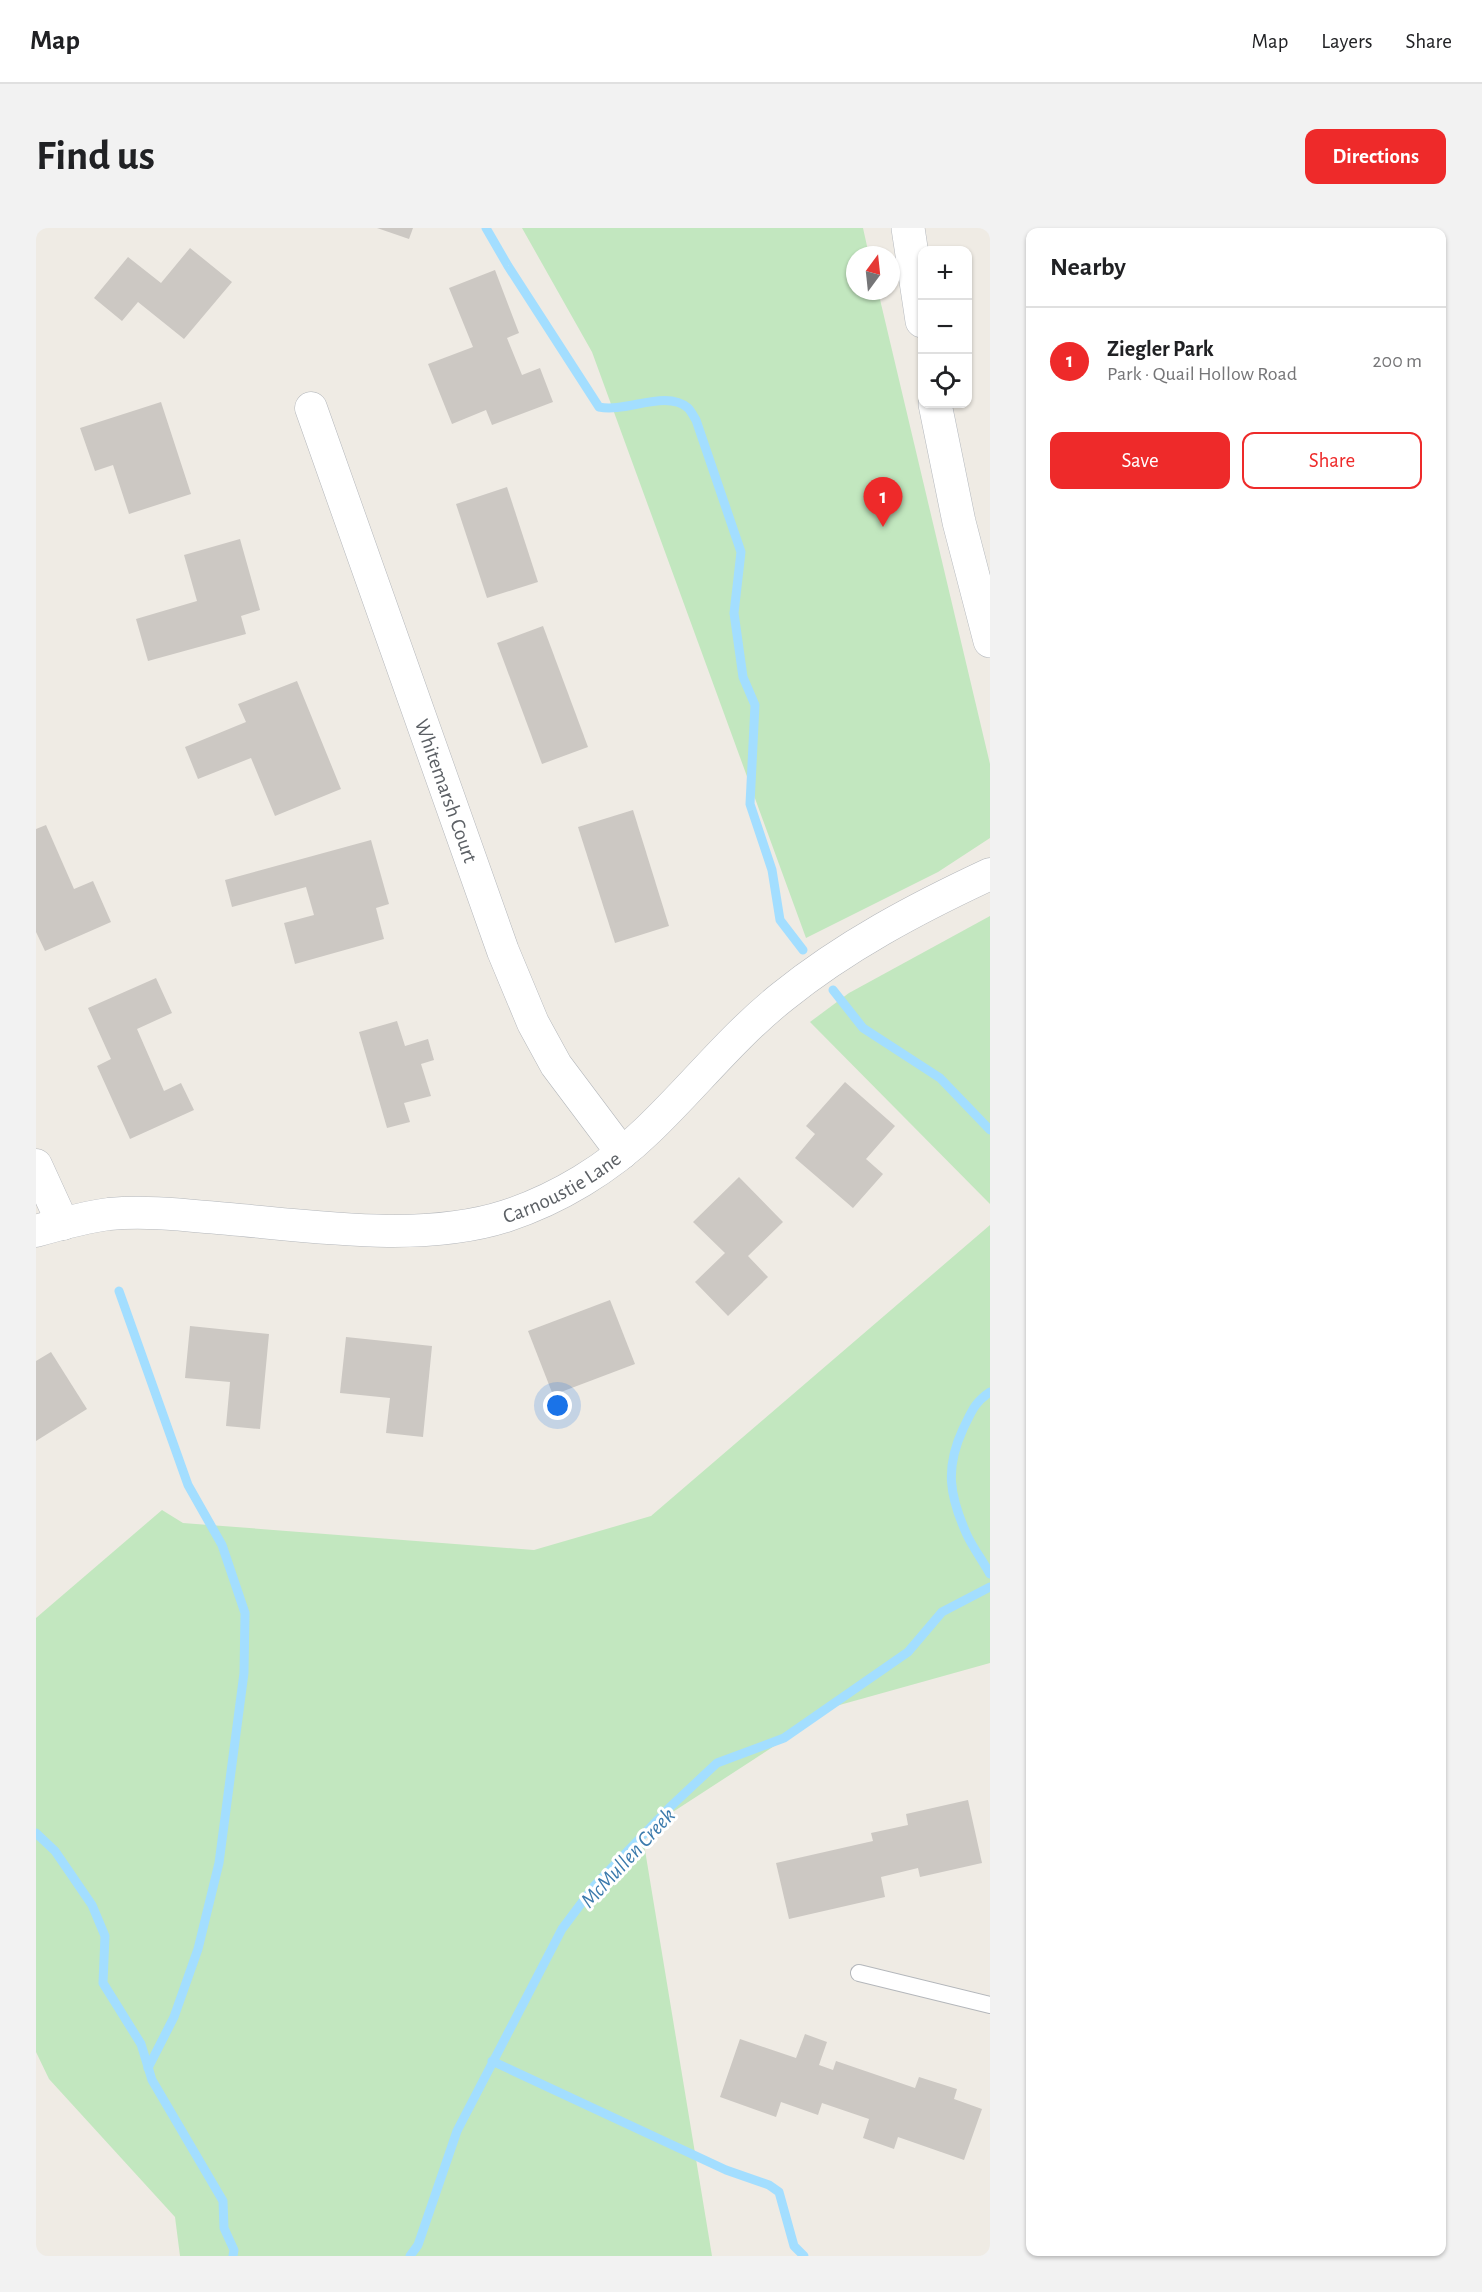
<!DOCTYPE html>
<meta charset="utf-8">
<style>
:root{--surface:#fff;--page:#f2f2f2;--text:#202124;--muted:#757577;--line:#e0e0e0;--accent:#ee2a2a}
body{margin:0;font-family:"Alegreya Sans",sans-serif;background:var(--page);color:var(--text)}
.controls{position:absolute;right:18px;top:18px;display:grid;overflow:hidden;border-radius:12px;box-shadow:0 2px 4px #0004}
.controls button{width:54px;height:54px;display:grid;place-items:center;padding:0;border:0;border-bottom:2px solid var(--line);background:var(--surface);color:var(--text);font:30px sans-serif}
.compass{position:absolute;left:810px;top:18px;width:54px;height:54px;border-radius:50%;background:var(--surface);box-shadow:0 2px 4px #0004;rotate:15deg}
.you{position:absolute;left:522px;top:1178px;width:21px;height:21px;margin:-15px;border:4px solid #fff;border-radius:50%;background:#1a73e8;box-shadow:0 0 0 9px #1a73e833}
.badge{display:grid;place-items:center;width:39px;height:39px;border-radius:50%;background:var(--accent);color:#fff;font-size:20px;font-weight:700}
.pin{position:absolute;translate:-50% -50px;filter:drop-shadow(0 2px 3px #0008)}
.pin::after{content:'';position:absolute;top:32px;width:21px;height:18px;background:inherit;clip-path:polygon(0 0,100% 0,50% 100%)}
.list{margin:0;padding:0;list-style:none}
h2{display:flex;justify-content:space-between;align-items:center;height:78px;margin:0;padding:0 24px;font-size:26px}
h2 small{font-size:20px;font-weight:400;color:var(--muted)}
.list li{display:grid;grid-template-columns:39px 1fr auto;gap:18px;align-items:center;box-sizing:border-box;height:108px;padding:0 24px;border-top:2px solid var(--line)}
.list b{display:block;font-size:22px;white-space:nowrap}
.list p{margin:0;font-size:20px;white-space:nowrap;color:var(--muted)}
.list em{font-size:20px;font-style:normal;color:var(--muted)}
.actions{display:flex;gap:12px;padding:18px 24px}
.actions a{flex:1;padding:14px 0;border:2px solid var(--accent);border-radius:12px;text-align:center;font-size:21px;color:var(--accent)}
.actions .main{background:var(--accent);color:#fff}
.icon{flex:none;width:33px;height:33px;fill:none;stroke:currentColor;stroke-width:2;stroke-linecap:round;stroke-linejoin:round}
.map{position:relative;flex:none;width:954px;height:2028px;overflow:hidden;border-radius:12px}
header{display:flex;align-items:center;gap:36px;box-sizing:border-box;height:84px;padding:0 30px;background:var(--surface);border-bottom:2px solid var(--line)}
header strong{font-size:28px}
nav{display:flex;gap:33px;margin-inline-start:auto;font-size:21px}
.intro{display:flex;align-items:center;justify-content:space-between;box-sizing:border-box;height:144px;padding:0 36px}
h1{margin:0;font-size:42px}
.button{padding:15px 27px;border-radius:12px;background:var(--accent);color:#fff;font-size:21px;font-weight:700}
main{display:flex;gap:36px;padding:0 36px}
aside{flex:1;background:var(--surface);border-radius:12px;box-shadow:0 2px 4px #0004}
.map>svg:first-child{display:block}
</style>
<header>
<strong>Map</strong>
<nav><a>Map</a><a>Layers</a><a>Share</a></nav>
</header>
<div class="intro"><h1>Find us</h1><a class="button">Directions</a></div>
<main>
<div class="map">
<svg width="954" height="2028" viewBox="0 0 954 2028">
<rect width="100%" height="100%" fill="#efebe4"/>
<!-- green -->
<g fill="#c2e7bf">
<path d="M486 0H827L833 27H819V63H842L954 536V610L902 644 770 710 556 124Z"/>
<path d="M954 688V976L774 794 813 765Z"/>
<path d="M954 997V1435L800 1478 606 1604 676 2028H144L139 1989 13 1851 0 1824V1390L126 1282 147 1295 498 1322 615 1288Z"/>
</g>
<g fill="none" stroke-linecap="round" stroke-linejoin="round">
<!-- stream -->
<g stroke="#a3deff" stroke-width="9">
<path d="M450 0 472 38 563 179C590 185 630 161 652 180 655 183 658 189 660 192L705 324 698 385 707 449 719 477 714 576 736 642 744 692 767 722"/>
<path d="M797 762 827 800 904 850 954 902"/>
<path d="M83 1063 152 1257 186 1317 209 1385 208 1445 183 1635 162 1721 138 1789 112 1840"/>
<path d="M954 1164C938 1175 936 1183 927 1201 909 1240 913 1267 931 1307 937 1320 947 1333 954 1346"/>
<path d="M0 1605 19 1623 56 1677 69 1708 67 1755 105 1816 116 1852 187 1973 188 2000 198 2022 197 2028"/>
<path d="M456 1833 690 1942 733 1957 743 1964 758 2018 768 2028"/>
<path d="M374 2028 382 2017 421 1903 526 1701 559 1657 633 1580 681 1535 748 1510 872 1424 906 1384 954 1359"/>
</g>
</g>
<!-- building -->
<g fill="#ccc8c3">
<path d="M341 0H377L373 11Z"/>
<path d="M154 20 196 54 148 111 102 74 86 93 58 70 92 29 125 55Z"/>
<path d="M459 42 483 105 471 110 486 147 504 140 517 174 456 197 450 182 416 196 392 136 437 119 413 60Z"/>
<path d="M125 174 155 266 93 286 77 237 59 243 44 200Z"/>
<path d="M471 259 502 354 451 370 420 276Z"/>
<path d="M204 311 224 382 205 388 210 406 112 433 100 391 161 373 148 327Z"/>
<path d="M507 398 552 519 506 536 461 415Z"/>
<path d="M261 453 305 561 239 588 215 530 162 551 149 519 210 494 202 476Z"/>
<path d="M597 582 633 698 579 715 542 599Z"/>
<path d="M10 597 38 661 57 653 75 694 9 723 0 704V601Z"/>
<path d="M335 612 353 676 340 680 348 711 259 736 248 695 278 687 270 659 196 679 189 652Z"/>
<path d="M120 750 136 785 101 801 128 863 145 855 158 882 94 911 61 838 75 831 52 780Z"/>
<path d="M361 793 369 818 392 811 398 832 385 836 395 868 368 875 374 894 351 900 323 804Z"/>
<path d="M809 854 859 898 830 931 847 946 817 980 759 930 779 906 770 898Z"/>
<path d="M703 949 747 994 712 1028 732 1049 692 1088 659 1054 689 1025 657 994Z"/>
<path d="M574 1072 599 1136 517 1167 492 1103Z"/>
<path d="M154 1098 233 1106 224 1201 190 1198 194 1154 149 1150Z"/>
<path d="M310 1109 396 1118 387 1209 350 1205 354 1170 304 1165Z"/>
<path d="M15 1124 51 1181 0 1213V1133Z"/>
<path d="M932 1572 946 1635 884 1649 882 1640 845 1649 849 1669 753 1691 740 1635 837 1613 835 1605 872 1597 870 1586Z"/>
<path d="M769 1806 791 1814 783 1837 797 1842 800 1833 879 1860 883 1849 921 1861 918 1871 946 1881 928 1932 862 1909 858 1921 827 1910 833 1891 786 1875 782 1887 745 1874 740 1889 684 1869 704 1811 760 1830Z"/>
</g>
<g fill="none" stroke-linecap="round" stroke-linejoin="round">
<defs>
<path id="lane" d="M823 1745 954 1777"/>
<g id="street">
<path id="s1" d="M275 180 467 723 497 795 520 837 586 925"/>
<path d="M0 937 27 996"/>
<path id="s2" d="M0 1003C24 996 49 989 73 986 105 983 139 986 170 989 263 996 381 1017 470 988 522 971 573 940 612 902 658 858 696 809 746 769 809 718 881 680 954 646"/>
</g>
<g id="secondary">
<path d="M872 0 886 93"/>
<path d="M899 176 923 294 954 413"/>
</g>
</defs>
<!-- lane casing -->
<use href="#lane" stroke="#b4b7bb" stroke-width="18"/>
<!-- street casing -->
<use href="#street" stroke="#b4b7bb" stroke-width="33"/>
<!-- secondary casing -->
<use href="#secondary" stroke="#b5b9be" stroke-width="34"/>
<!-- lane -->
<use href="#lane" stroke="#fff" stroke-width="16"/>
<!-- street -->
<use href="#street" stroke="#fff" stroke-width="32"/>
<!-- secondary -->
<use href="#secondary" stroke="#fff" stroke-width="33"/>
</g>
<g text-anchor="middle" stroke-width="6" stroke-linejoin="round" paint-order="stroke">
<!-- street labels -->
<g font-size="21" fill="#5c6065" stroke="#fff">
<text dy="7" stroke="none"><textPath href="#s1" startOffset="406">Whitemarsh Court</textPath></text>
<text dy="7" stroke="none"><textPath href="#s2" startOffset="537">Carnoustie Lane</textPath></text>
</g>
<!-- water labels -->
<g font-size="22" font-style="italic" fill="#3b7aac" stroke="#fff">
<text transform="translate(591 1629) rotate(-47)" y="8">McMullen Creek</text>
</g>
</g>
</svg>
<div class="controls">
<button>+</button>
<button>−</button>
<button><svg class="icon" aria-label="locate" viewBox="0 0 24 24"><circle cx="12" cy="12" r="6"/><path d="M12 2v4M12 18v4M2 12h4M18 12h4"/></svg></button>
</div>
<svg class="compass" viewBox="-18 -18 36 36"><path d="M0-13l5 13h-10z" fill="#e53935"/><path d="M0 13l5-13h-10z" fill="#757577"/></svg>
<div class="you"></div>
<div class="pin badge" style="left:847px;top:299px">1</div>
</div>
<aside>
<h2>Nearby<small></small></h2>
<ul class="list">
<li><span class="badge">1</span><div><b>Ziegler Park</b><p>Park · Quail Hollow Road</p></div><em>200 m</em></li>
</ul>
<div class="actions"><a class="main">Save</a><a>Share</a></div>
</aside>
</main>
